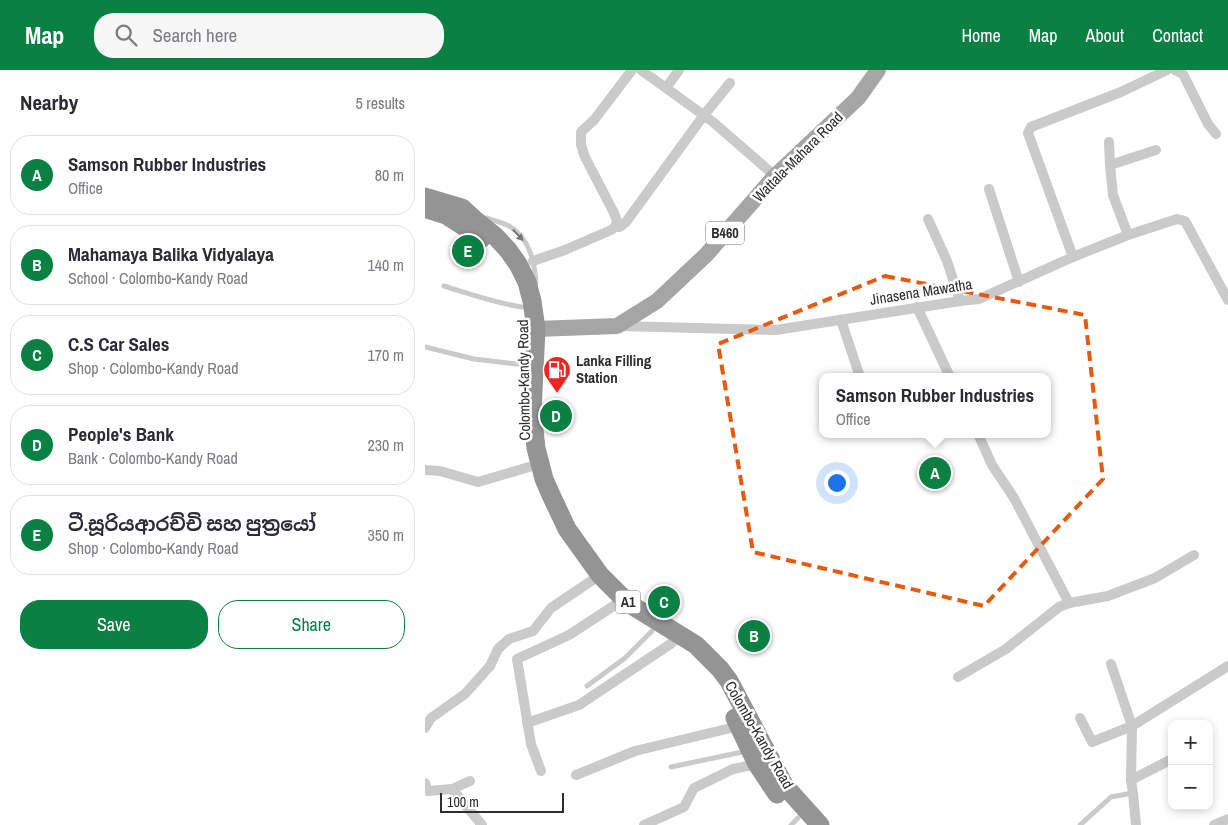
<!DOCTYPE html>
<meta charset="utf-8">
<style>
:root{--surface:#fff;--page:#f7f7f7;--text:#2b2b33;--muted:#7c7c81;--line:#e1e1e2;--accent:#0b8043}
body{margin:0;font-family:"Archivo Narrow","Noto Sans Sinhala",sans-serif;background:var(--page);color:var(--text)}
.controls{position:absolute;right:15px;bottom:15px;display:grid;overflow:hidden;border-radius:10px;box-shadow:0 2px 8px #0003}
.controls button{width:45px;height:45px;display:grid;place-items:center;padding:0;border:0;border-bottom:1px solid var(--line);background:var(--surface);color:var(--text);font:25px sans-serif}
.scale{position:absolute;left:15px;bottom:12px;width:124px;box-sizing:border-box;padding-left:5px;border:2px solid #2d2d2d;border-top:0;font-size:14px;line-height:18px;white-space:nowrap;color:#2d2d2d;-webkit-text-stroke:4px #fff;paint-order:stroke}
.you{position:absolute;left:411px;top:412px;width:18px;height:18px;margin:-12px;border:4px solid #fff;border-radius:50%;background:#1a73e8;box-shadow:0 0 0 8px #1a73e833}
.badge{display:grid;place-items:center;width:32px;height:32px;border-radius:50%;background:var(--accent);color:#fff;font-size:16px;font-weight:700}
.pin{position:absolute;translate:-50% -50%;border:2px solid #fff;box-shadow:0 1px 5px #0006}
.popup{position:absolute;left:394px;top:303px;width:232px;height:65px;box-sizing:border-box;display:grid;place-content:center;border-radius:10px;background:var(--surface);filter:drop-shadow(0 1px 4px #0005);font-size:16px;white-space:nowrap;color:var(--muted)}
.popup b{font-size:19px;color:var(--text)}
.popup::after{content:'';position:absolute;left:50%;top:100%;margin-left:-10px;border:10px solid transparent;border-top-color:var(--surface)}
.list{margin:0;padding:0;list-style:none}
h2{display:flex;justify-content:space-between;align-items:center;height:65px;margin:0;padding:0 20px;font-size:21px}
h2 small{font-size:16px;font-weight:400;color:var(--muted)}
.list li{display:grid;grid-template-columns:32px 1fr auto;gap:15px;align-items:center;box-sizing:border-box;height:80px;margin:0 10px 10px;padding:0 10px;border:1px solid var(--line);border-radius:20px}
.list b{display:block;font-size:19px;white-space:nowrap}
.list p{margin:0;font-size:16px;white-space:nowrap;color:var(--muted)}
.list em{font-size:16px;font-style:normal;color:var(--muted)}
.actions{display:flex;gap:10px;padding:15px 20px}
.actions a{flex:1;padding:11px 0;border:1px solid var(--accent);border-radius:20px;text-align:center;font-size:18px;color:var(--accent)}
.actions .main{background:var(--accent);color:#fff}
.icon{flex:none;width:28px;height:28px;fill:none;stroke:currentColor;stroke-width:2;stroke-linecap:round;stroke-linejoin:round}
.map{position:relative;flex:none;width:803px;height:755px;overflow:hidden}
header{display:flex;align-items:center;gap:30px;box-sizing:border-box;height:70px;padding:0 25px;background:var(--accent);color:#fff}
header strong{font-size:24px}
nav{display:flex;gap:28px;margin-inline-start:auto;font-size:18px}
.search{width:350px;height:45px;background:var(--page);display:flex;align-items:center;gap:12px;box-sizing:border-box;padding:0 18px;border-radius:20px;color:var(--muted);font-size:19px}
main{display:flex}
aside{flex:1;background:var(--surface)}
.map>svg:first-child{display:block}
</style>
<header>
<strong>Map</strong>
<div class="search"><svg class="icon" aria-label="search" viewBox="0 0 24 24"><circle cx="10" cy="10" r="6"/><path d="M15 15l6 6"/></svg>Search here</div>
<nav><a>Home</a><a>Map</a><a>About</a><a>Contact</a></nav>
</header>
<main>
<aside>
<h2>Nearby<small>5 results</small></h2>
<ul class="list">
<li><span class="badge">A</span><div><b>Samson Rubber Industries</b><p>Office</p></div><em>80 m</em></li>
<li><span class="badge">B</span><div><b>Mahamaya Balika Vidyalaya</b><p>School · Colombo-Kandy Road</p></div><em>140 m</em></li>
<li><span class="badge">C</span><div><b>C.S Car Sales</b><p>Shop · Colombo-Kandy Road</p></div><em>170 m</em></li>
<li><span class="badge">D</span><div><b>People's Bank</b><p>Bank · Colombo-Kandy Road</p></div><em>230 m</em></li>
<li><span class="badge">E</span><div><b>ටී.සූරියආරච්චි සහ පුත්‍රයෝ</b><p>Shop · Colombo-Kandy Road</p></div><em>350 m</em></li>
</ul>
<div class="actions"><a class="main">Save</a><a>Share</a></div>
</aside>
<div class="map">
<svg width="803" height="755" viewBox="0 0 803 755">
<rect width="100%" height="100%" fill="#fff"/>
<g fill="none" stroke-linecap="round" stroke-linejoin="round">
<!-- lane -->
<g stroke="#cacaca" stroke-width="5">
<path d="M58 149 62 148C69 151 77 152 84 156 104 167 110 193 111 214"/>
<path d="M19 216C45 224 70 233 97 237"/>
<path d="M0 277 49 289 99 295"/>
<path d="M162 616 200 588 227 561"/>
<path d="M246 697 322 681"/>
<path d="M366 755 373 748"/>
<path d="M655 755 686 727 708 723"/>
</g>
<!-- street -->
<g stroke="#cacaca" stroke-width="10">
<path d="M216 0 288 52 350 106"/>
<path d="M750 0 758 4 783 54 791 64"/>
<path d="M241 18 254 0"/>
<path d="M684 72 685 95 688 125 703 165"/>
<path d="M685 95 731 80"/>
<path d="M564 119 594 212"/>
<path d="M503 149 522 191 535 231"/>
<path d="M190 157H195L201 152 279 45 305 13"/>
<path d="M648 187 603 63 606 57 696 22 742 0"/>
<path d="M108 191 140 180 186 160 190 157 192 151 189 143 160 87 156 75V62L169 50 207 0"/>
<path d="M492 237 525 307"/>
<path d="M416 250 435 307"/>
<path d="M194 256 351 260 535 231 554 229 648 187 703 165 752 149 760 151 803 230"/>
<path d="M553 364 567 395 589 428 644 533"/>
<path d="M0 400 15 401 53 412 104 397"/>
<path d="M533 607 581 579 634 537 644 533 683 526 730 508 769 485"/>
<path d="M655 648 667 672 707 656 686 594"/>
<path d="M102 653 154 635 247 573"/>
<path d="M0 658 6 648 40 624 65 596 73 579 84 569 108 561 126 538 175 505"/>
<path d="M116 701 106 674 92 589 144 565 190 535"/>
<path d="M151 705 210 681 314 656"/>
<path d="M706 710 747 689"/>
<path d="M0 713 3 721 27 719 45 711"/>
<path d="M27 719 57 755"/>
<path d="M219 755 259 737 269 718 308 699 332 694"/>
<path d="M711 755 708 723 706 710 707 656 803 596"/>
<path d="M789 755 803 749"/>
</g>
<!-- primary -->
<path stroke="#a5a5a5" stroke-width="16" d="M111 259 192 256 232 231 281 185 350 106 433 28 453 0"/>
<!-- highway -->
<g stroke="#949494" stroke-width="19">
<path d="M0 127 37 138 50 150 71 167 83 180 93 194 102 212 107 231 111 259 107 342 111 378 119 409 126 425 142 459 175 505 203 533 271 575 295 599 304 611 359 715 395 755"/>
<path d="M2 139 21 145 43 159 56 169"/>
<path d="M310 648 332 694 352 724"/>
</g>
</g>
<!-- one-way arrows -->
<defs><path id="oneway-solid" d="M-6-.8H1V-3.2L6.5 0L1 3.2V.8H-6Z" transform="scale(1.25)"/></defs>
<use fill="#747474" href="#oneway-solid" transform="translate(93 165) rotate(47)"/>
<!-- marked area -->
<path fill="none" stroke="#e8590c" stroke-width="4" stroke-dasharray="10 6" stroke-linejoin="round" d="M460 206 660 245 678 409 559 536 328 482 293 274Z"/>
<!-- icons -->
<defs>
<symbol id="fuel-pin" viewBox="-11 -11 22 30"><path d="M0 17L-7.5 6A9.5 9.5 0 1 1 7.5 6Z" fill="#f4231f" stroke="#fff"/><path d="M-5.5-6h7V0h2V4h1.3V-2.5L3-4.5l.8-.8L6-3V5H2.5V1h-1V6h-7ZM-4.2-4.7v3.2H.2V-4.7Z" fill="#fff"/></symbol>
</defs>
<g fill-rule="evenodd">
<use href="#fuel-pin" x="116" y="284" width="32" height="43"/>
</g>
<g text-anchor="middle" stroke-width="5" stroke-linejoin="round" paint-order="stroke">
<!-- shield labels -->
<g fill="#fff" stroke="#6c6c6c" stroke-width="1">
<rect x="281" y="151.5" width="38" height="23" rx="4"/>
<rect x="190.5" y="520.5" width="25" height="23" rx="4"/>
</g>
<g font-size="14" font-weight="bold" fill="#2d2d2d">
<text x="300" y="168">B460</text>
<text x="203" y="537">A1</text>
</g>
<!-- street labels -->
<g font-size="15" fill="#2d2d2d" stroke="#fff">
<text transform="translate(373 87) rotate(-45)" y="5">Wattala-Mahara Road</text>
<text transform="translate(496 222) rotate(-9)" y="5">Jinasena Mawatha</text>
<text transform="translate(99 310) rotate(-91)" y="5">Colombo-Kandy Road</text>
<text transform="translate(334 665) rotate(60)" y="5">Colombo-Kandy Road</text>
</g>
<!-- poi labels -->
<g font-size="15" font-weight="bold" fill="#2d2d2d" stroke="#fff" text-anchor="start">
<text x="151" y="296">Lanka Filling<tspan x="151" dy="17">Station</tspan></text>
</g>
</g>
</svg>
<div class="controls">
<button>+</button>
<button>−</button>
</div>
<div class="scale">100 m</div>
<div class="you"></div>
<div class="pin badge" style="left:510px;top:403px">A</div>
<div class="popup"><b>Samson Rubber Industries</b>Office</div>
<div class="pin badge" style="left:329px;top:566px">B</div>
<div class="pin badge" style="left:239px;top:532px">C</div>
<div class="pin badge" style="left:131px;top:346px">D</div>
<div class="pin badge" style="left:43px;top:181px">E</div>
</div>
</main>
